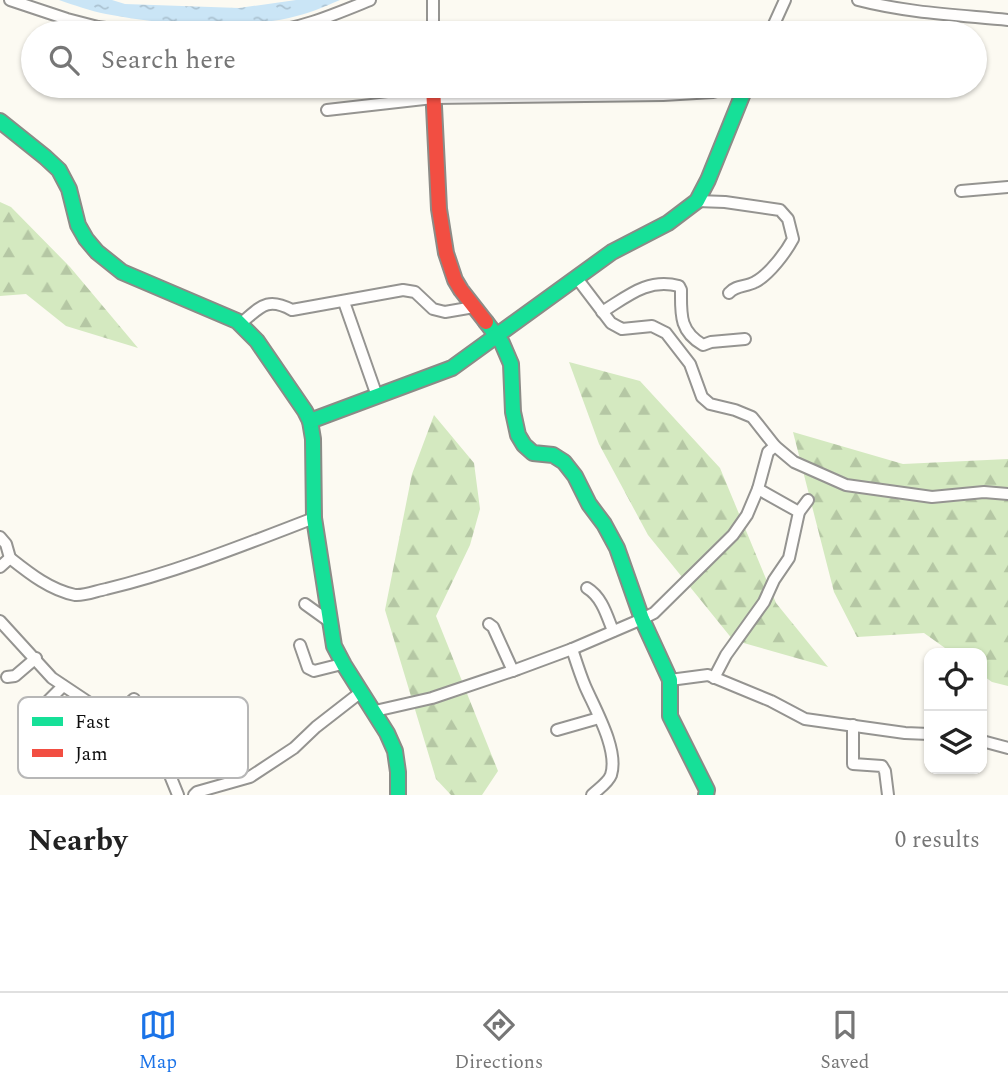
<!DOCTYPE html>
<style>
:root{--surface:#fff;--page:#f6f6f6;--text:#222;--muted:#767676;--line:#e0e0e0;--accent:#1a73e8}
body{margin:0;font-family:Spectral,serif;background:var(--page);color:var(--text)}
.controls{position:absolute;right:21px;bottom:21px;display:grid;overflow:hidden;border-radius:14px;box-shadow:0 2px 5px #0004}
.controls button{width:63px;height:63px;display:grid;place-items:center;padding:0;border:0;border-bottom:2px solid var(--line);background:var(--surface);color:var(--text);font:35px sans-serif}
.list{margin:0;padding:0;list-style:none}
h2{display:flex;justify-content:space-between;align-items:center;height:91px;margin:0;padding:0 28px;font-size:30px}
h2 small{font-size:23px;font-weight:400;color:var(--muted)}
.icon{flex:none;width:38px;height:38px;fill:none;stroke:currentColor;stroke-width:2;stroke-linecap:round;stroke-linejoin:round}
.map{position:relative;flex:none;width:1008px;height:795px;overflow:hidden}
.search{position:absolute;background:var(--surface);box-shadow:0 2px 5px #0004;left:21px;right:21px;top:21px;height:77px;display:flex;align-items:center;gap:18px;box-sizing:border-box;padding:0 24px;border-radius:38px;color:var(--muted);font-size:26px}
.sheet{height:196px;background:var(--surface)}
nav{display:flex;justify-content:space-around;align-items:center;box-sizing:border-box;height:98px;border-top:2px solid var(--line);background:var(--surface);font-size:19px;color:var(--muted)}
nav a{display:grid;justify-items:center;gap:4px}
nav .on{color:var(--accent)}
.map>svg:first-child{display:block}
</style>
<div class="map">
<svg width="1008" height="795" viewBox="0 0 1008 795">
<defs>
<pattern id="forest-firs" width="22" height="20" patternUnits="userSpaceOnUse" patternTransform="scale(1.75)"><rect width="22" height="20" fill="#d4e9c0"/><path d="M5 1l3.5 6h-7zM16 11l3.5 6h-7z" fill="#b5c7a4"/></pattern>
<pattern id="water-ripples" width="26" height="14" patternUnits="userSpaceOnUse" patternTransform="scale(1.75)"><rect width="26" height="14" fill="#cae5f6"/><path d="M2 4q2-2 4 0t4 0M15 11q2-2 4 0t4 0" fill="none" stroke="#acc3d2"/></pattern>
</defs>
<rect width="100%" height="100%" fill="#fcfaf2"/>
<!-- forest -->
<g fill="url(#forest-firs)">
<path d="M0 202 11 207 70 267 138 348 66 326 26 294 0 296Z"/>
<path d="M569 362 640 381 720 468 776 603 828 667 733 640 648 535 599 444Z"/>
<path d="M434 415 474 463 480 509 470 545 436 616 498 771 482 795H451L436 779 385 610 412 474Z"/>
<path d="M793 432 903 464 1008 459V686L992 682 982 675V653H952L924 633 857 637 834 592Z"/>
</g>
<!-- water -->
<path fill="url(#water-ripples)" d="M59 0H112L125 4 239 8 296 0H340C324 7 307 14 289 18 232 30 163 25 106 14 90 11 74 5 59 0Z"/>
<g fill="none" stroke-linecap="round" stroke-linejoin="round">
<defs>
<g id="street">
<path d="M10 0 67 19 98 27 143 33"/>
<path d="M433 0V33"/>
<path d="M858 0C908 13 958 15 1008 20"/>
<path d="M261 33C301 29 333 15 370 0"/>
<path d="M770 33 785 0"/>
<path d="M327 110 433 98 663 95 713 92 738 86"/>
<path d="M961 191 1008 187"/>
<path d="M697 201 725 202 780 210 788 219 793 239C786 252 769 275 755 282 746 287 736 285 729 293"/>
<path d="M576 277 611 323 622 329 652 326 666 333 690 364 702 397 710 404 735 410 752 417 775 446 794 462 846 485 932 497 984 492 1008 494"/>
<path d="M344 302 377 396"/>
<path d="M602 312C628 296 647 278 679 286L681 290C681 314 679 331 703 345L711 342 745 339"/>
<path d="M240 324C260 308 266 296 292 310L403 290 415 292 433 309 445 312 474 307"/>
<path d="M758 489 799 512"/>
<path d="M0 537 6 544 10 558"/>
<path d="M0 567 10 558C29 573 50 590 75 595 84 596 96 591 106 589 177 572 246 544 314 518"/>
<path d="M587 588C602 597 607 616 613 631"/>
<path d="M305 604 330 622"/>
<path d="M0 621 52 678 100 710 123 734 156 752 165 763 178 795"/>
<path d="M489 624 493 627 513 671"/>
<path d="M300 645 308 668 314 671 342 664"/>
<path d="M572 649C576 661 580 674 585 686 595 709 619 750 611 775 608 783 598 789 592 795"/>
<path d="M7 677 15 676 36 658"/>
<path d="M714 678 726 655 764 602 774 580 789 558 799 512 808 500"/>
<path d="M670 680 708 675 771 701 805 719 905 733 929 734"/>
<path d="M39 704 46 703 63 686"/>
<path d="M375 711 432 698 518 669 572 649 642 619 654 613 733 535 747 515 758 489 768 452 775 446"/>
<path d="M73 721 91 704"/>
<path d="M110 721 134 699"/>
<path d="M853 725V764L882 766 885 771 888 795"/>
<path d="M557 730 599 718"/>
<path d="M982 741 1008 748"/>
<path d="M194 795 197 792 250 777 294 748 316 727 361 692"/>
</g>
<g id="fast">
<path d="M0 121 45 157 59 170 69 189 78 225 86 239 97 252 122 272 237 321 257 341 305 411 310 421 313 439 314 518 334 646 344 665 387 733 395 751 398 772V795"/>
<path d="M486 322 502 343 511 364 513 412 518 435 524 445 533 453 553 455 564 462 575 476 589 504 604 524 617 548 642 619 670 680V716L707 790 706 795"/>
<path d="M310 421 452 368 612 252 668 223 697 201 708 180 746 86"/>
</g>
<path id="jam" d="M433 86 439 209 446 253 455 280 461 290 486 322"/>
</defs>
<!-- street casing -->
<use href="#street" stroke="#959491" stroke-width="14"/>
<!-- fast casing -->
<use href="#fast" stroke="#8c8b87" stroke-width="18"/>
<!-- jam casing -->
<use href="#jam" stroke="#8c8b87" stroke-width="18"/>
<!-- street -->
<use href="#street" stroke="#fffefd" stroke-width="10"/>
<!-- fast -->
<use href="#fast" stroke="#16e098" stroke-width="14"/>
<!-- jam -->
<use href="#jam" stroke="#f24e42" stroke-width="14"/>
</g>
<!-- legend -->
<rect x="18" y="697" width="230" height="81" rx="10" fill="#fff" stroke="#b7b7b7" stroke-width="2"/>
<rect x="32" y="717" width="31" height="9" fill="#16e098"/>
<rect x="32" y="749" width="31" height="8" fill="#f24e42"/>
<g font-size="19" fill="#0e0e0e">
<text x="75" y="728">Fast</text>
<text x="75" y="760">Jam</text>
</g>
</svg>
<div class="controls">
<button><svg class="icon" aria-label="locate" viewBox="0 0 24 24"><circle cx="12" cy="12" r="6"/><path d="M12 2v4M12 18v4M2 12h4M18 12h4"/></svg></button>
<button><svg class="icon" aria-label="layers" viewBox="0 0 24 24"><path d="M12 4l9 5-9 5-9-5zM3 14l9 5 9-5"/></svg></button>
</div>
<div class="search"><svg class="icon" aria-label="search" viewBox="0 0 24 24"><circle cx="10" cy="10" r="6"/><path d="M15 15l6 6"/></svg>Search here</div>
</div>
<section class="sheet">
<h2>Nearby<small>0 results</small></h2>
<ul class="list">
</ul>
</section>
<nav>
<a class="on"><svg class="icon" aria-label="map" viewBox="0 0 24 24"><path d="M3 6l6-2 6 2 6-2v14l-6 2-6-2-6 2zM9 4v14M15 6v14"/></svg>Map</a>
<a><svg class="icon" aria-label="directions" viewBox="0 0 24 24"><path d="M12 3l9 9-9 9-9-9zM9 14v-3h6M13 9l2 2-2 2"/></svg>Directions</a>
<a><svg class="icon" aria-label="saved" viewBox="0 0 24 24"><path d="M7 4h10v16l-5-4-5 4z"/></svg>Saved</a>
</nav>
